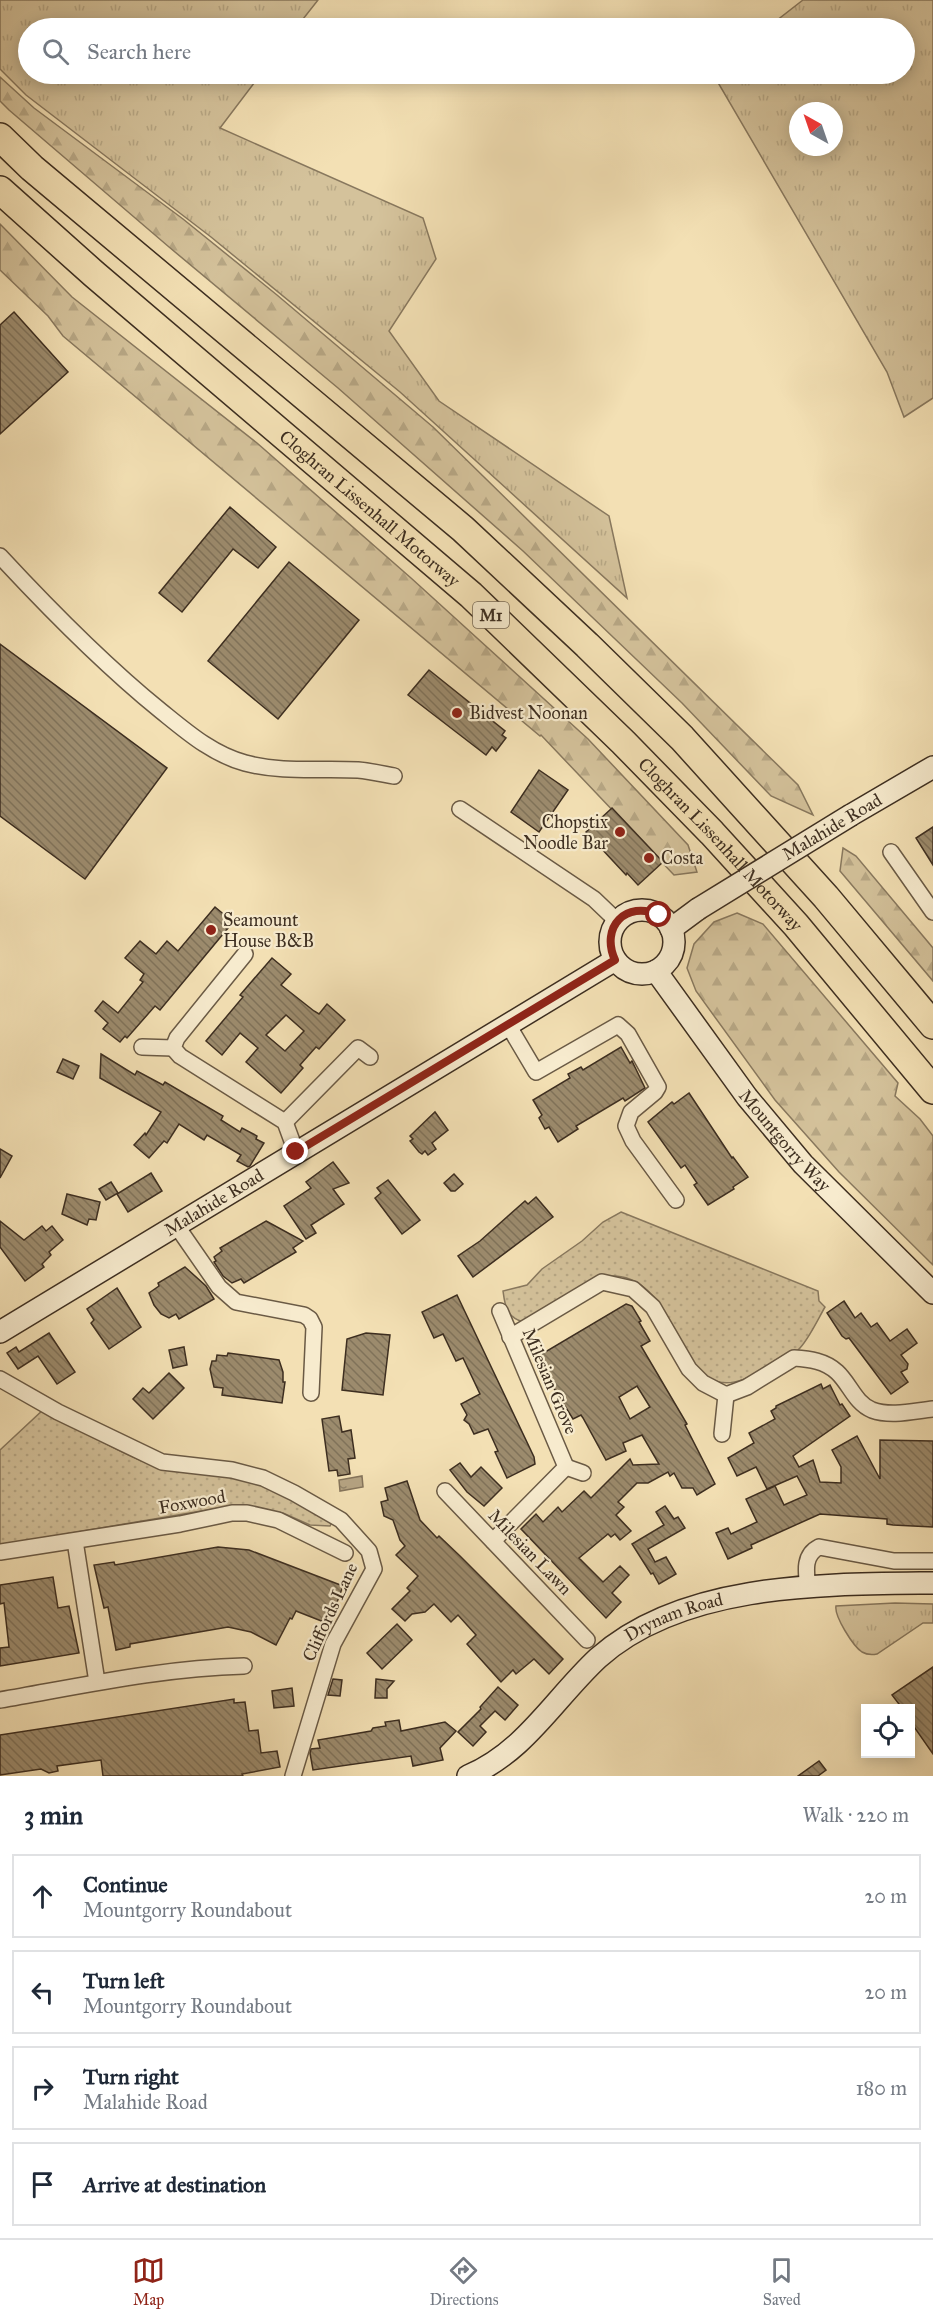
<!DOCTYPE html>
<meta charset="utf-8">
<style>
:root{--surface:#fff;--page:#f6f6f7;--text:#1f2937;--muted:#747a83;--line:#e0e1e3;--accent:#8f2418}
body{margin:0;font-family:"IM FELL Great Primer",serif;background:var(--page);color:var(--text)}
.controls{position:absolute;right:18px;bottom:18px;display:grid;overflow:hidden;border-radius:0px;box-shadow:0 3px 15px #0003}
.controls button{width:54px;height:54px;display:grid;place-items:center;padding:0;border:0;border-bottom:2px solid var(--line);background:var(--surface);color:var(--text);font:30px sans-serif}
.compass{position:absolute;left:789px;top:102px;width:54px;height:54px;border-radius:50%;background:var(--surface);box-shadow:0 3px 15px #0003;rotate:320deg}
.stop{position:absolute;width:18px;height:18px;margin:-14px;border:4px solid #8f2418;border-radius:50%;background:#fff}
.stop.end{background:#8f2418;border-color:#fff;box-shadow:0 2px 6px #0008}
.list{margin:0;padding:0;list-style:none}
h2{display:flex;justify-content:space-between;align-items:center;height:78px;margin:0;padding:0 24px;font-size:26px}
h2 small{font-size:20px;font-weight:400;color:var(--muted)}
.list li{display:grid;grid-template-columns:39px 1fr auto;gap:18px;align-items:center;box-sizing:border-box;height:84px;margin:0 12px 12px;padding:0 12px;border:2px solid var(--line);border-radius:0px}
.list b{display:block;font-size:22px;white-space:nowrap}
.list p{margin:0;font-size:20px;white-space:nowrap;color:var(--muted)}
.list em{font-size:20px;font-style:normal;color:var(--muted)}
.icon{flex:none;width:33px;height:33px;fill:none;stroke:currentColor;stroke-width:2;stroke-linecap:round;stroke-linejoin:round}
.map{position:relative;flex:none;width:933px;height:1776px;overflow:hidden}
.search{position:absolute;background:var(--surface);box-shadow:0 3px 15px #0003;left:18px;right:18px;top:18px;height:66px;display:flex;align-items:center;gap:15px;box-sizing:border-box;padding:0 21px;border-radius:33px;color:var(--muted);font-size:22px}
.sheet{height:462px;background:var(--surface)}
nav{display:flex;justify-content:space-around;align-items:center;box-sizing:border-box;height:84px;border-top:2px solid var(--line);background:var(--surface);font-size:16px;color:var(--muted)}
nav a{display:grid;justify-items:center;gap:3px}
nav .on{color:var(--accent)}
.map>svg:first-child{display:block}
</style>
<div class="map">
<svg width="933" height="1776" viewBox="0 0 933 1776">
<defs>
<pattern id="grass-tufts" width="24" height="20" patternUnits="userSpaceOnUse" patternTransform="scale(1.5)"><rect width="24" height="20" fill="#d4c29b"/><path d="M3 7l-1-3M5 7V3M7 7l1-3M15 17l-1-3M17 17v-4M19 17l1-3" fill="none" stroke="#b7a785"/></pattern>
<pattern id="forest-firs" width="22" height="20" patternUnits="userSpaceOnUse" patternTransform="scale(1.5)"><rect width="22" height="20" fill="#d4c29b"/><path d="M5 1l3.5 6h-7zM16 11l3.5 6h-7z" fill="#b7a785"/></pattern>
<pattern id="park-dots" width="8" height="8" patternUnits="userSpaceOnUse" patternTransform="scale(1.5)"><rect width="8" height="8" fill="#d4c29b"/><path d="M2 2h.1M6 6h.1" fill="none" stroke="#b7a785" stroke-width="1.8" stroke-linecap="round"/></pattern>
<pattern id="water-ripples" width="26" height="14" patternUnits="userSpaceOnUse" patternTransform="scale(1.5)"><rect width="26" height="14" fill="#b5a382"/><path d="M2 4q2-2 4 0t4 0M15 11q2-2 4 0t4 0" fill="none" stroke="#94856a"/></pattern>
<pattern id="building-back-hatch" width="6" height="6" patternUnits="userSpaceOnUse" patternTransform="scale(1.5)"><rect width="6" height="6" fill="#9c8b6d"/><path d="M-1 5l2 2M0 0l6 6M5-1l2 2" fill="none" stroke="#807259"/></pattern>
</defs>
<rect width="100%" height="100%" fill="#f3e0b4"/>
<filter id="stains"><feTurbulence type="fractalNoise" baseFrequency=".00333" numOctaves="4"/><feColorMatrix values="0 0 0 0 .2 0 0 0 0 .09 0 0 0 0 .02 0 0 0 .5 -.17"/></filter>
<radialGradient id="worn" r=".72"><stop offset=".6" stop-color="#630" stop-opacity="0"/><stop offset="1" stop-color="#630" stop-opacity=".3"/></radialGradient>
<!-- grass -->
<g fill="url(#grass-tufts)" stroke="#88785e" stroke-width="1.5" fill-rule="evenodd">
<path d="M0 0H318L296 28H28V74H261L220 128 423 218 436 259 389 331 439 401 609 516 627 598 400 392 211 237 26 95 0 69Z"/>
<path d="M803 0H933V398L904 417 887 372 713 74H904V28H767ZM798 111H834V147H798Z"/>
<path d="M895 1603 933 1604V1623H923L877 1654C872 1655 867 1655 862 1652 853 1646 834 1616 836 1606Z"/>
</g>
<!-- forest -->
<g fill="url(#forest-firs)" stroke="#88785e" stroke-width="1.5">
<path d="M0 77 34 108 183 219 277 295 433 427 798 785 813 815 771 796 682 703 523 551 338 388 169 247 9 110 0 101Z"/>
<path d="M0 224 72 297 257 443 411 578 588 739 688 845 697 872 674 875 541 735 540 736 63 336 48 316 0 270Z"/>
<path d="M843 848 856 856 933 948V981L840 871Z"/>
<path d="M737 913 763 924 898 1083 895 1096 920 1119 933 1136V1265L839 1172 775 1100 696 991 687 968 694 944 714 922Z"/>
</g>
<!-- park -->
<g fill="url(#park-dots)" stroke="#88785e" stroke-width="1.5">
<path d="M621 1212 818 1291 819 1301 825 1307C818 1319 808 1341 798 1350 793 1354 771 1363 762 1369 677 1428 687 1281 616 1276 593 1275 544 1310 523 1322 506 1317 505 1306 503 1291L527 1285 542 1269 582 1241 603 1222Z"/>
<path d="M44 1409C79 1428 113 1450 150 1464 184 1477 220 1472 254 1481 282 1489 307 1508 332 1522L330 1526 310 1525 283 1513 239 1507H225L0 1545V1450Z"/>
</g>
<!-- water -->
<path fill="url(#water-ripples)" stroke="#85745b" stroke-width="1.5" d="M362 1476 363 1487 340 1491 339 1480Z"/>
<!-- building -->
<g fill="url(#building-back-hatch)" stroke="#3d2e20" stroke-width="1.5" fill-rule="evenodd">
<path d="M14 312 68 372 0 434V325Z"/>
<path d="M230 507 276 547 258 568 233 549 182 612 159 593Z"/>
<path d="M289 562 359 620 278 719 208 661Z"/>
<path d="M0 644 167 768 85 879 0 816Z"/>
<path d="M429 670 505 731 502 735 506 738 496 751 492 747 486 755 408 695Z"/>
<path d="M539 770 568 790 539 832 511 812Z"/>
<path d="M612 808 663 862 638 885 627 873 626 875 586 832Z"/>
<path d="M933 827V865L916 838Z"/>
<path d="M215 907 233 922 160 1010 155 1006 127 1038 125 1036 120 1042 103 1029 108 1023 95 1011 103 1001 118 1013 143 982 140 980 144 974 125 958 140 941 156 954 167 941 178 951Z"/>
<path d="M272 958 291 974 281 985 314 1011 319 1014 327 1004 345 1020 319 1049 316 1047 300 1065 303 1068 281 1093 246 1062 258 1048 240 1033 222 1055 206 1041 243 997 240 995ZM286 1015 304 1031 285 1051 266 1035Z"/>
<path d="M621 1047 630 1063 632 1061 645 1088 625 1101 623 1098 576 1126 578 1129 558 1142 549 1127 545 1129 539 1118 542 1115 533 1100 570 1078 568 1074 581 1067 583 1070Z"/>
<path d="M101 1054 135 1075 137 1071 163 1085 165 1082 223 1116 221 1120 240 1132 242 1128 257 1136 256 1139 264 1143 250 1166 248 1167 237 1161 241 1155 207 1135 204 1140 179 1124 167 1143 164 1141 149 1158 134 1145 145 1133 146 1135 161 1112 100 1078Z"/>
<path d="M63 1059 79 1066 73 1079 57 1072Z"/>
<path d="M689 1093 732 1158 733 1157 748 1177 733 1187 734 1189 708 1205 694 1185 697 1183 685 1165 681 1168 648 1122 672 1102 674 1104Z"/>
<path d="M435 1112 448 1130 432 1143 436 1149 428 1155 425 1151 422 1154 419 1152 410 1141 413 1139 410 1136Z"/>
<path d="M0 1149 12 1156 0 1178Z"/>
<path d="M333 1162 349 1183 333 1189 344 1204 311 1225 316 1233 306 1239 284 1206 311 1188 306 1182Z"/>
<path d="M151 1173 162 1191 128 1212 117 1194Z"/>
<path d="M454 1174 463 1184 455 1191H451L444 1183Z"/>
<path d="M388 1180 420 1220 402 1234 375 1198 381 1193 377 1188Z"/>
<path d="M111 1182 118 1193 106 1200 99 1189Z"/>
<path d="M67 1194 100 1202 96 1220 89 1219 87 1225 62 1214Z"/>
<path d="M536 1197 553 1217 473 1277 458 1256 480 1241 525 1201 528 1204Z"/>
<path d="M0 1221 24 1240 42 1226 46 1231 52 1226 63 1240 49 1252 51 1255 42 1264 44 1267 25 1281 0 1247Z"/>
<path d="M266 1221 303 1241 293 1248 296 1252 244 1283 241 1279 232 1283 223 1276 214 1262 216 1261 214 1257 222 1251 220 1248Z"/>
<path d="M185 1267 206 1286 214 1299 179 1319 176 1314 169 1318 161 1314 154 1305 149 1293 159 1286 158 1283Z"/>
<path d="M117 1288 141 1327 109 1349 91 1323 94 1320 87 1309Z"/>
<path d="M457 1295 534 1457 535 1464 507 1478 495 1452 498 1451 488 1429 474 1434 469 1424 464 1420 467 1415 461 1404 480 1394 463 1358 456 1361 443 1334 434 1338 422 1312Z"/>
<path d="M844 1301 855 1318 861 1313 871 1327 877 1323 890 1341 907 1329 917 1343 901 1355 908 1364 907 1369 901 1372 908 1382 891 1394 849 1338 846 1339 842 1336 827 1313Z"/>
<path d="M626 1304 632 1306 641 1321 639 1322 650 1341 641 1346 687 1424 685 1425 715 1484 697 1495 693 1488H682L674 1473 670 1476 668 1472 648 1483H637L618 1502 624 1507 616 1515 631 1531 620 1540 615 1534 611 1537 608 1534 579 1558 603 1582 620 1566 629 1575 612 1593 621 1602 606 1618 521 1529 536 1514 543 1522 558 1507 562 1512 584 1491 591 1498 630 1459 633 1465 659 1464 642 1435 623 1443 626 1451 606 1460 583 1418 581 1415 573 1419 535 1358ZM637 1386 650 1407 630 1419 619 1397Z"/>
<path d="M49 1333 75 1372 57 1384 38 1356 18 1369 7 1353 16 1347 19 1352Z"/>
<path d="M366 1333 390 1335 383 1395 342 1390 347 1339Z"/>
<path d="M184 1347 187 1365 173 1368 169 1350Z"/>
<path d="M228 1353 279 1360 283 1372V1382H285L282 1403 222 1395 223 1388 214 1387 210 1369 212 1361H216L217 1355 227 1356Z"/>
<path d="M169 1373 184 1388 153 1419 133 1399 143 1388 149 1393Z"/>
<path d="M821 1384 823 1389 830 1385 840 1405 842 1404 850 1416 793 1456 799 1467 813 1460 820 1482 841 1483V1467L832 1450 857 1436 880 1479V1440L933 1441V1527L893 1525 887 1524V1519L820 1514 751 1545 752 1548 728 1559 716 1533 728 1528 731 1534 757 1522 746 1499 775 1486 784 1505 807 1495 797 1476 767 1489 756 1467 737 1476 728 1458 754 1443 749 1433 775 1419 771 1411 776 1408V1406Z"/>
<path d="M339 1416 342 1432 351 1430 355 1458 348 1459 350 1474 338 1476 337 1470 329 1471 322 1419Z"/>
<path d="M460 1463 471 1477 481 1467 502 1488 484 1506 467 1492 450 1470Z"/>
<path d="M407 1481 420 1520 437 1538 439 1536 460 1556 563 1659 549 1674 534 1659 516 1674 513 1670 501 1682 467 1644 476 1635 458 1615 451 1622 434 1604 425 1612 412 1614 405 1621 392 1609 410 1591 407 1588 418 1576 396 1555 405 1546 400 1540 393 1520 384 1516 381 1502 388 1500 385 1488Z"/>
<path d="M665 1506 674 1519 678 1517 685 1528 648 1549 655 1562 666 1557 676 1574 659 1584 653 1573 651 1574 632 1544 664 1525 656 1512Z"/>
<path d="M218 1547 249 1550 343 1586 329 1624 296 1611 292 1619 290 1618 276 1645 251 1632 228 1627 130 1644V1647L116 1650 108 1607 104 1608 94 1565 114 1562 115 1565Z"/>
<path d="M53 1577 58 1608 69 1606 79 1653 0 1666V1648L9 1647 4 1603 0 1604V1585Z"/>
<path d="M397 1624 412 1640 382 1669 367 1653Z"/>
<path d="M933 1667V1754L910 1721V1708H902L892 1695Z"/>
<path d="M333 1679 342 1680 340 1696 328 1695Z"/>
<path d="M376 1679 394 1681 387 1689V1698H375Z"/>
<path d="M498 1687 518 1705 505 1720 495 1711 480 1726 486 1732 473 1746 458 1732 481 1709 480 1707Z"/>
<path d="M292 1688 294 1706 274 1708 272 1691Z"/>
<path d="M234 1699V1703L245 1702 249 1731 258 1730 261 1753 277 1751 280 1767 242 1774 243 1776H103L101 1760 57 1766 58 1771 49 1773 41 1769 0 1775V1735Z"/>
<path d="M399 1720 401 1731 445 1722 456 1731 440 1748 443 1760 413 1766 411 1756 313 1770 310 1753 311 1749 320 1748 318 1740 371 1731 373 1728 386 1726 385 1722Z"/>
<path d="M819 1761 826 1770 818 1776H798Z"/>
</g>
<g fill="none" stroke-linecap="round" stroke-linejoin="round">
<defs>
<g id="street">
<path d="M0 556C51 611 103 664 161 711 187 732 212 754 245 763 282 773 320 768 358 770 370 771 383 774 394 776"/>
<path d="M460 809 594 899 617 921"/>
<path d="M891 852 933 912"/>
<path d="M245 954 177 1038 173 1048 180 1056 285 1122 296 1152"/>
<path d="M507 1023 536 1072 618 1025 628 1034 658 1087 655 1092 631 1112 626 1126 633 1141 676 1200"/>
<path d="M142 1047 173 1048"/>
<path d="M285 1122 358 1048 370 1057"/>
<path d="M176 1225 219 1287 236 1302 304 1315 310 1319 314 1327 311 1393"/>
<path d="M510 1337 602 1282 633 1289 653 1307 689 1369 703 1383 726 1395 747 1387 794 1358C810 1359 825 1361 837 1372 850 1384 855 1403 872 1410 891 1417 914 1411 933 1409"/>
<path d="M0 1379 58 1412 162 1462 232 1470 263 1478 294 1493 341 1520 369 1551 374 1569 333 1644 293 1776"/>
<path d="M722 1434 726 1395"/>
<path d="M566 1467 583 1473"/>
<path d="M445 1491 587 1640"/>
<path d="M75 1541 97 1682"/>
<path d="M493 1541 566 1467 500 1311"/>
<path d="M0 1552 180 1524 232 1513H247L278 1520 345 1553"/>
<path d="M808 1588C806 1572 803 1555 819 1547L894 1561H933"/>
<path d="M0 1700C81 1686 162 1668 244 1666"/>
</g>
<g id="secondary">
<path d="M851 815 933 767"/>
<circle cx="642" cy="942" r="32"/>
<path d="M671 929 698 909"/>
<path id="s1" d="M656 971 747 1097 803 1164 933 1293"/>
<path id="s2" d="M0 1332 615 960"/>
<path id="s3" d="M468 1776C525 1752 554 1699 598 1658 683 1582 826 1584 933 1583"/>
</g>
<g id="highway">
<path d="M0 137 32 168 463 529 587 645 682 738 826 897 933 1025"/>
<path id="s4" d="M0 190 94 274 471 595 623 742 712 833 796 925 933 1090"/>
</g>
</defs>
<!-- street casing -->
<use href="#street" stroke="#6a5a45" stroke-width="18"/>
<!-- secondary casing -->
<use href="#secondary" stroke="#3d2e20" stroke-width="24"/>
<!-- highway casing -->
<use href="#highway" stroke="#3d2e20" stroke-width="30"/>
<!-- street -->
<use href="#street" stroke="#f7ebce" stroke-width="15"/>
<!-- secondary -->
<use href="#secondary" stroke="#f7ebce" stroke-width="21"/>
<!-- highway -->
<use href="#highway" stroke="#f3e0b4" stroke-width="27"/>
<defs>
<path id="secondary-bridge" d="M698 909 851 815"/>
</defs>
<!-- secondary-bridge casing -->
<use href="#secondary-bridge" stroke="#3d2e20" stroke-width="24" stroke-linecap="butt"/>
<!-- secondary-bridge -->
<use href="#secondary-bridge" stroke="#f7ebce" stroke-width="21"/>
</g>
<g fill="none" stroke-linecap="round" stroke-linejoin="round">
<!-- route -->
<path stroke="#8f2418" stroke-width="8" d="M296 1152 615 960C600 927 626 900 659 915"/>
</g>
<!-- markers -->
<g fill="#8f2418" stroke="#f7ebce" stroke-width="2">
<circle cx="457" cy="713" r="6"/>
<circle cx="620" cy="832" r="6"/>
<circle cx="649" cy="858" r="6"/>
<circle cx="211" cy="930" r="6"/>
</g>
<g text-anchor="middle" stroke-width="4.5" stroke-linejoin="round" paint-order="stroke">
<!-- shield labels -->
<rect fill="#f7ebce" stroke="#756754" stroke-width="1.5" x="473" y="602" width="36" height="26" rx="4.5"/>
<g font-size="16" font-weight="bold" fill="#3d2e20">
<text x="491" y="621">M1</text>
</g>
<!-- street labels -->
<g font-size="18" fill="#3d2e20" stroke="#f7ebce">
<text dy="6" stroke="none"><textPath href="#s4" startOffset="488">Cloghran Lissenhall Motorway</textPath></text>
<text transform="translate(832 827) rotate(-31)" y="6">Malahide Road</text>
<text dy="6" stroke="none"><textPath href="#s4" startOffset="974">Cloghran Lissenhall Motorway</textPath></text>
<text dy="6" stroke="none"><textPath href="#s1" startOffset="213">Mountgorry Way</textPath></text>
<text dy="6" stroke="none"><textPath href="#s2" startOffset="250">Malahide Road</textPath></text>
<text transform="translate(550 1381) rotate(67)" y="6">Milesian Grove</text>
<text transform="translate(192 1502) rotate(-10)" y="6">Foxwood</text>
<text transform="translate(530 1552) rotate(46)" y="6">Milesian Lawn</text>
<text transform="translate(330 1612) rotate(-65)" y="6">Cliffords Lane</text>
<text dy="6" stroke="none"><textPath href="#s3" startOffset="264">Drynam Road</textPath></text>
</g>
<!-- poi labels -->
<g font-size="18" fill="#3d2e20" stroke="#f7ebce" text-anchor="start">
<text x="469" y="719">Bidvest Noonan</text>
<text x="608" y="828" text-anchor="end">Chopstix<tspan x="608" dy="21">Noodle Bar</tspan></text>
<text x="661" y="864">Costa</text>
<text x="223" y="926">Seamount<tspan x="223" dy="21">House B&amp;B</tspan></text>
</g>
</g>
<rect width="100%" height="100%" filter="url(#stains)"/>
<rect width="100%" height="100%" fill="url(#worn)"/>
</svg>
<div class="controls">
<button><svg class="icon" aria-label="locate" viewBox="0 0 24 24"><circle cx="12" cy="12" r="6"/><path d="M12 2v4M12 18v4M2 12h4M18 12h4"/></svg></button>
</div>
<svg class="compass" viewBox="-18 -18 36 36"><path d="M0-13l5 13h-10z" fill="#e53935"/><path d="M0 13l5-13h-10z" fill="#747a83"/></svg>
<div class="stop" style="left:659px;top:915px"></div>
<div class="stop end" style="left:296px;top:1152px"></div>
<div class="search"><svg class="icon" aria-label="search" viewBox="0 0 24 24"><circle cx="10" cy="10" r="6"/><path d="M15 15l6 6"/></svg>Search here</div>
</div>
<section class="sheet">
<h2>3 min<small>Walk · 220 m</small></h2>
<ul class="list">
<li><svg class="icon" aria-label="ahead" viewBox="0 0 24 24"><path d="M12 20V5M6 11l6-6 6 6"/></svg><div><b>Continue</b><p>Mountgorry Roundabout</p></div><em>20 m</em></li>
<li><svg class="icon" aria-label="left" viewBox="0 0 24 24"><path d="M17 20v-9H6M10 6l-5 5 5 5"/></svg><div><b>Turn left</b><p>Mountgorry Roundabout</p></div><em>20 m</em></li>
<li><svg class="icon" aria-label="right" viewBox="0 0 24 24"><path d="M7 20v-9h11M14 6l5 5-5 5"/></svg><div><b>Turn right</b><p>Malahide Road</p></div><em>180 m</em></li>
<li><svg class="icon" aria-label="arrive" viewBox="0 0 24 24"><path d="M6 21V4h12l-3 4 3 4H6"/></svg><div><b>Arrive at destination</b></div></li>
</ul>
</section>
<nav>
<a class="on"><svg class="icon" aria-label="map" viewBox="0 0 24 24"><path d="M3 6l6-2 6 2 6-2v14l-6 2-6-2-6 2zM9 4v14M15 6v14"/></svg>Map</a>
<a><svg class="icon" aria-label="directions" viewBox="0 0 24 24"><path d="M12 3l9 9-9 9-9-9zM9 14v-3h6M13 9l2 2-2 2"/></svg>Directions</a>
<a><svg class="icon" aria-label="saved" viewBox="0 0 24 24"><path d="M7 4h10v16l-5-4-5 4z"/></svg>Saved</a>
</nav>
